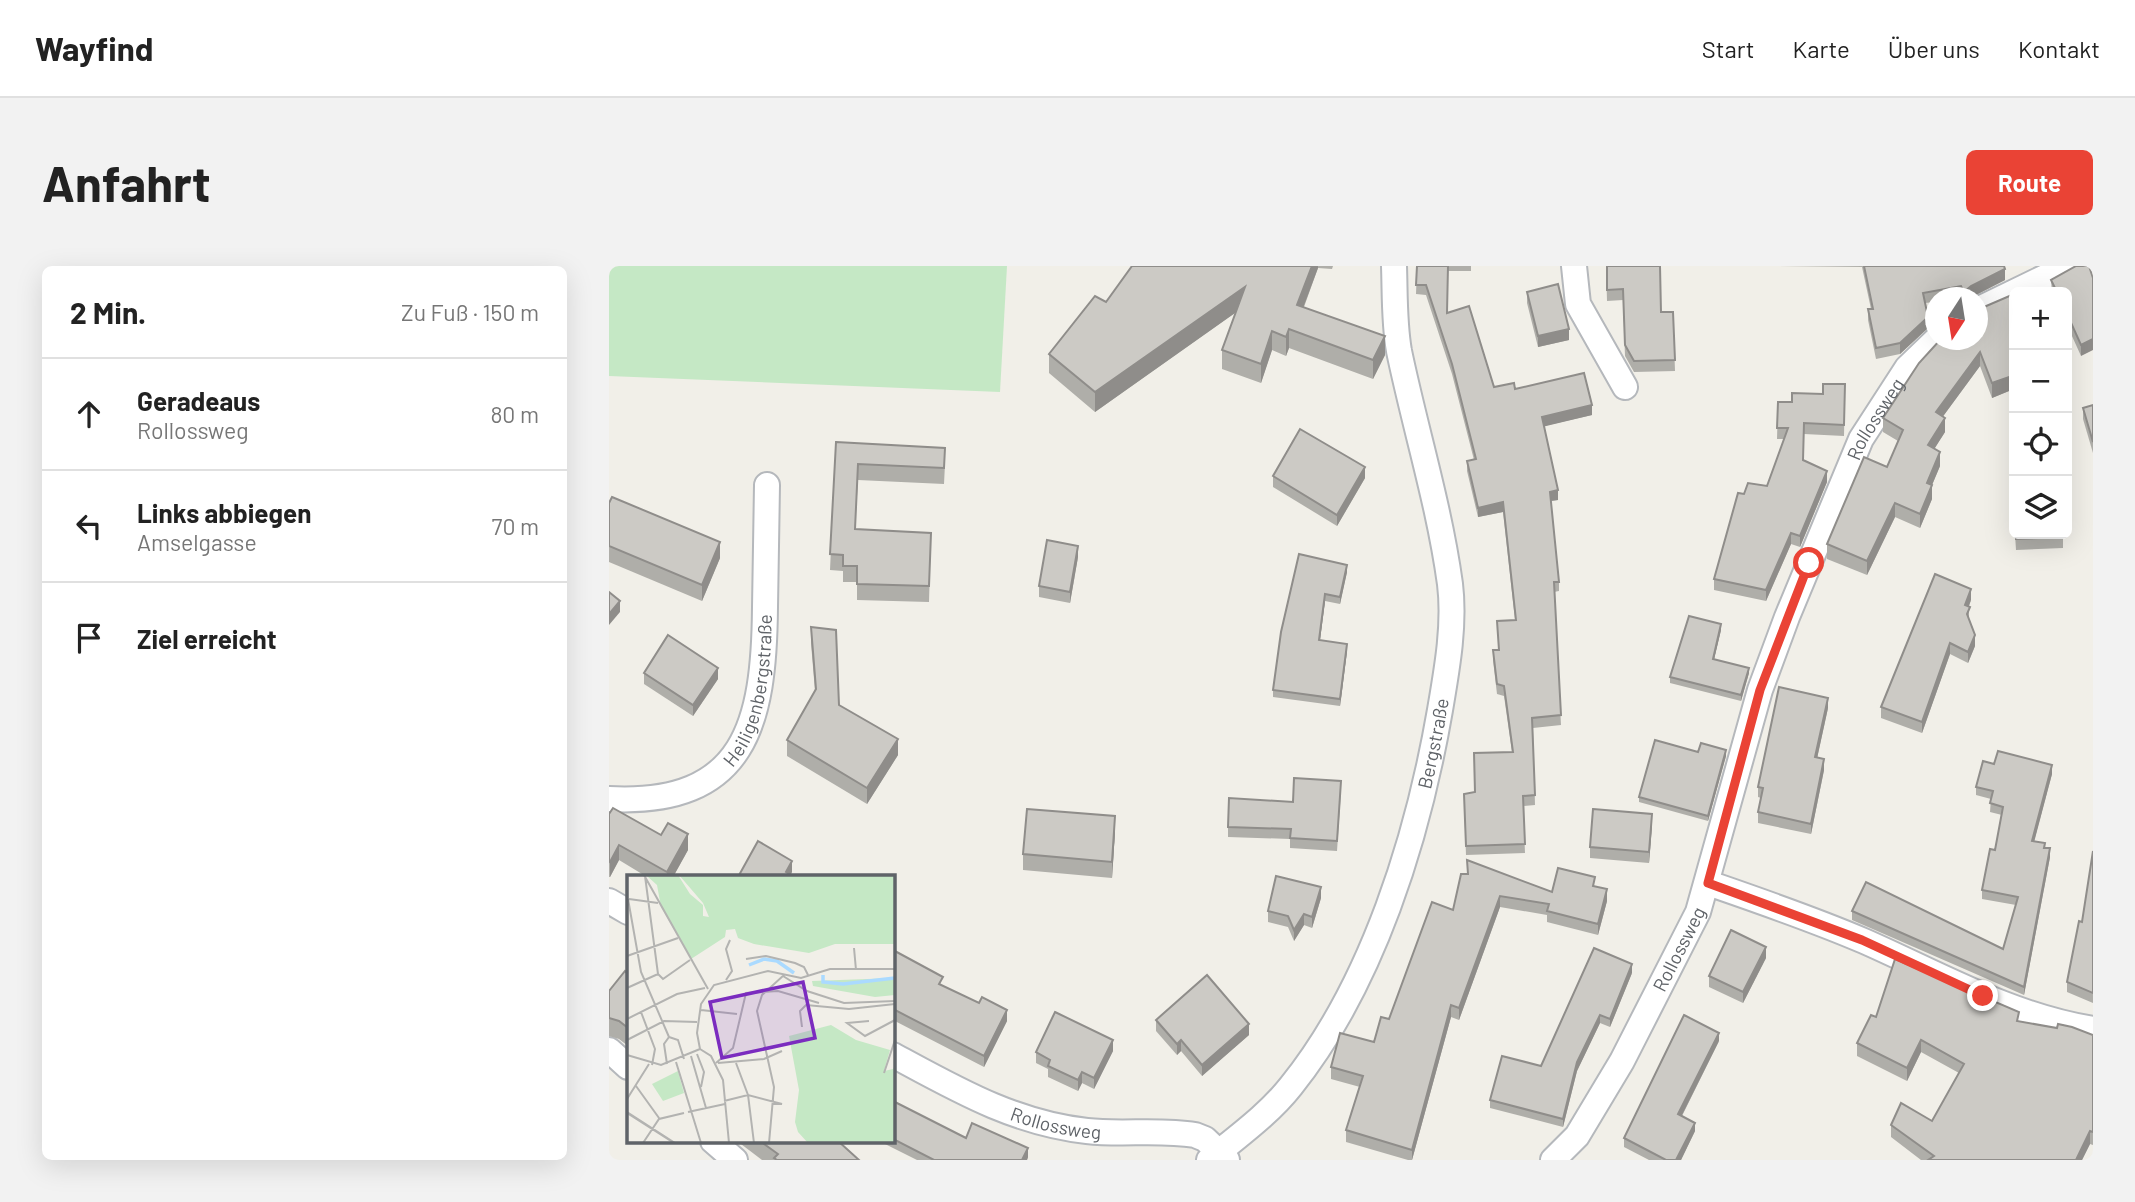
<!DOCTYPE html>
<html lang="de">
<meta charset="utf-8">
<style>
:root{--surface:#fff;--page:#f2f2f2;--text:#222;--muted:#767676;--line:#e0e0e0;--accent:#ea4335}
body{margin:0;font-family:Barlow,sans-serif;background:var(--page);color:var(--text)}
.controls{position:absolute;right:21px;top:21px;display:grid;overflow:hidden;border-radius:10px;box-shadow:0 7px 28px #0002}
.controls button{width:63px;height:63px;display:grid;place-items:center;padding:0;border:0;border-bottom:2px solid var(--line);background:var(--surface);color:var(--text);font:35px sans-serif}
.compass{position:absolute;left:1316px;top:21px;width:63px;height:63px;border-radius:50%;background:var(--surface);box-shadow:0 7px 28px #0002;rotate:192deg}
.stop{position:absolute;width:21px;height:21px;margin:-16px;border:5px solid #ea4335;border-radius:50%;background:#fff}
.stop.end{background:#ea4335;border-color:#fff;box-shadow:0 2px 7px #0008}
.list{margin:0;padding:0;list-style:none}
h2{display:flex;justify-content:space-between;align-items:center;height:91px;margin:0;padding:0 28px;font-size:30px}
h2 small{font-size:23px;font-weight:400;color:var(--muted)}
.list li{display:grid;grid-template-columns:46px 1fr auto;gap:21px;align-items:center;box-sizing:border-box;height:112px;padding:0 28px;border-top:2px solid var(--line)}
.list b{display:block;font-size:26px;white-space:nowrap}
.list p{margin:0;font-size:23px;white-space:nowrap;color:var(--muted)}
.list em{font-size:23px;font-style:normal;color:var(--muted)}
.icon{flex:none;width:38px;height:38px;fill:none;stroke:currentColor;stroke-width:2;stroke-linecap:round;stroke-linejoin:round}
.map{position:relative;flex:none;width:1484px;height:894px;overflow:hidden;border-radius:10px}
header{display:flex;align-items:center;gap:42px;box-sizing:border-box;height:98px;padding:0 35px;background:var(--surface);border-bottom:2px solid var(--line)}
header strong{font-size:33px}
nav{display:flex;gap:38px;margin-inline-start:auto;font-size:24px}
.intro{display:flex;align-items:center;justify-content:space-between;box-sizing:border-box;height:168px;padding:0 42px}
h1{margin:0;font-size:49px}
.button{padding:18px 32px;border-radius:10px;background:var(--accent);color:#fff;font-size:24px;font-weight:700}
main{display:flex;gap:42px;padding:0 42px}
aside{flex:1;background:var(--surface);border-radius:10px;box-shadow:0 7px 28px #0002}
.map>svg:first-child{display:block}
</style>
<header>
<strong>Wayfind</strong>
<nav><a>Start</a><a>Karte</a><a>Über uns</a><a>Kontakt</a></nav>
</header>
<div class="intro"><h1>Anfahrt</h1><a class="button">Route</a></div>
<main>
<aside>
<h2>2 Min.<small>Zu Fuß · 150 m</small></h2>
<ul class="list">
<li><svg class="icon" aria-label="ahead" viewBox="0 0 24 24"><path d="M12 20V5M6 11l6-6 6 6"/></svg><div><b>Geradeaus</b><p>Rollossweg</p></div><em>80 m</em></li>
<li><svg class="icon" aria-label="left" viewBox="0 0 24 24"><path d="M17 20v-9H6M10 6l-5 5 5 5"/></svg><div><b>Links abbiegen</b><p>Amselgasse</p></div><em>70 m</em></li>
<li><svg class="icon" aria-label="arrive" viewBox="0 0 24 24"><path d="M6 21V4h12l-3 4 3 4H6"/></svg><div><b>Ziel erreicht</b></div></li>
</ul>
</aside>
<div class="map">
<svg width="1484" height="894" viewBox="0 0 1484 894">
<rect width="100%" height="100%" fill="#f1efe8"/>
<!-- green -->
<path fill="#c5e8c5" d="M0 0H398L391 126 0 110Z"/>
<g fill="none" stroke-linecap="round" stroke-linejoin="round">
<defs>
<g id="minor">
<path d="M965 0 969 38 1016 121"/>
<path d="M1368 44 1459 0"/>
<path id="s1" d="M0 533C137 540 155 457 156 341 157 301 157 260 158 219"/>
<path d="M1099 617C1151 635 1204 653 1255 675 1330 708 1402 750 1484 763"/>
<path d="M0 635 19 646"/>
<path d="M0 784 19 801"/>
<path id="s2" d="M284 789C347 823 405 857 478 865 513 869 550 863 586 869L596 873 618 894"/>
<path d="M104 875 126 894"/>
<path id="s3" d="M600 894C628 871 660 848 682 820 764 718 809 571 831 444 838 403 846 359 841 318 830 238 806 162 790 85 785 57 786 28 785 0"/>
<path id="s4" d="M944 894 968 870 1013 795 1089 646 1151 424 1178 351 1252 173 1298 102 1327 74"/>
</g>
</defs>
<!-- minor casing -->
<use href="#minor" stroke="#b5b8bc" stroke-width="28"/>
<!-- minor -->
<use href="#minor" stroke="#fff" stroke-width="24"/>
</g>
<!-- wall -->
<g fill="#afaea9">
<path d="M523 0H724L723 3 709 2 695 41 776 89 764 113 680 82 677 90 663 84 652 117 613 103V84L627 46 486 146 440 107V88L497 36Z"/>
<path d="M808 0H862V5H839L838 47 885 121 906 123 983 149 935 160 949 234 942 235 950 316V325L945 326 952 459 924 462 926 539 914 540 916 587 857 589 855 538 903 486 895 430 888 428 884 394V384H890L888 355 906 354 894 246 869 251 858 205V195L865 194 843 108 817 29 807 28Z"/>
<path d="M997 0 1052 46H1064L1066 105 1025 106 1016 90 1014 34 998 35Z"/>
<path d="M1168 0H1395L1396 14 1361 32H1326V36L1316 37 1319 62 1291 88 1267 93 1259 54V43H1262L1253 1Z"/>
<path d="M1480 0 1472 90 1458 59V26H1443L1442 14Z"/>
<path d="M918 26 960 74 929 81 918 37Z"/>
<path d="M1405 28V127L1401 129 1400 125 1383 132 1371 100 1334 150 1336 166 1325 183 1331 200 1323 219V233L1311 262 1286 251 1258 309 1218 293V278L1278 201 1289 175 1274 166V152L1368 74V44Z"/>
<path d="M1236 118 1235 170 1195 168 1194 194 1218 216 1191 281 1182 278 1157 335 1105 324V313L1135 228 1158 220 1175 173H1168L1169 136H1183L1214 128Z"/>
<path d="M1484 139V187L1474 153V142Z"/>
<path d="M227 176 336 198 335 218 249 214 246 263 322 267 320 336 248 334V316H234V305L221 304Z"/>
<path d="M664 210 756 212 728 260 664 221Z"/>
<path d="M0 237 111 292 93 335 0 296Z"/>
<path d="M1406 268H1454V282L1407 284Z"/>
<path d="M690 288 738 306 731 338 716 335 711 374 738 385 731 440 664 431V424Z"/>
<path d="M469 291 461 337 430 331V320Z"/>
<path d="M1362 334 1360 340V353L1366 380 1359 397 1341 388 1313 467 1272 452V441Z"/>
<path d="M202 361 230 439 289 489 258 538 178 490V474L206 425 202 377Z"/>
<path d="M1112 364 1105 393 1140 407 1132 435 1061 417V411Z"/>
<path d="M35 407 109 413 84 450 35 418Z"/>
<path d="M1219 442 1208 492 1215 504 1202 568 1149 557V546L1152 532 1149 531V521Z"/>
<path d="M1089 486 1117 490 1099 555 1030 536V531Z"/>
<path d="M1385 498 1443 508 1425 575 1436 582 1441 591 1415 729 1243 654V645L1394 683 1407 639 1373 633V624L1386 584 1393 549 1381 546 1382 533 1367 529V521Z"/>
<path d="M732 525 728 585 681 582V573L619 571V561L684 536Z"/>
<path d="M0 548 79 584 64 611H38L10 594 1 611H0Z"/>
<path d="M1043 559 1040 597 981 592V581Z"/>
<path d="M506 566 503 612 414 604V588Z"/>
<path d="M1484 585V737L1458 726V716L1473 656Z"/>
<path d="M852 608 943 626 986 620 998 635 989 669 938 656V649L891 641 850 754 842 751 803 894H799L737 876V864L751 821 722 813V801L765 776 780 753 844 644Z"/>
<path d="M712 632 703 662 695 659 685 675 679 661 659 656V645Z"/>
<path d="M284 684 334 720 398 755 375 801 284 754Z"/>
<path d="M1157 692 1134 737 1100 721V710Z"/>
<path d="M1023 707 1001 761 991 757 968 805 954 861 881 842V834L932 800Z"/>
<path d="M19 708V780L10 773 0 770V725Z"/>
<path d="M1267 751 1410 755 1484 769V879L1481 878 1473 894H1312L1282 871V859L1323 855 1350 807 1312 786 1298 815 1248 790V777Z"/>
<path d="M547 754 640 769 593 810 572 785 568 789 547 765Z"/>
<path d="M1110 775 1073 850 1086 865 1072 894H1040L1015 881V872Z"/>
<path d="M504 785 485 823 473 817 469 825 439 811V803L427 797V786Z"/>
<path d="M284 835 357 872 419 891 418 894H308L270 875H284Z"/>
<path d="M128 875H229L250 894H153Z"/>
</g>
<!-- shaded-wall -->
<g fill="#8f8d8a">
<path d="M703 0H709V2L688 58V39Z"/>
<path d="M1396 3V14L1361 32H1355V26L1362 20Z"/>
<path d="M636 21V40L486 146V126Z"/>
<path d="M1319 51V62L1291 88V77Z"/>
<path d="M680 63V82L677 90V71Z"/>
<path d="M960 63V74L929 81V70Z"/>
<path d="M663 65V84L652 117V98Z"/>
<path d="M776 70V89L764 113V94Z"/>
<path d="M1484 73V84L1472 90V79Z"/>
<path d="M1371 86V100L1327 160V146Z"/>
<path d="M1400 111V125L1383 132V117Z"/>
<path d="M1405 112V127L1401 129V115Z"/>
<path d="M983 139V149L933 161V151Z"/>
<path d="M1336 152V166L1319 193V179Z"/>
<path d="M1331 186V200L1318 231V217Z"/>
<path d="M756 201V212L728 260V249Z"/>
<path d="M1218 205V216L1191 281V270Z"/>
<path d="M1323 219V233L1311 262V248Z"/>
<path d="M949 224V234L941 235V226Z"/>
<path d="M894 236V246L869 251V242Z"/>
<path d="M1286 237V251L1258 309V295Z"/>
<path d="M1182 267V278L1157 335V324Z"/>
<path d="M111 276V292L93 335V319Z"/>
<path d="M469 280V291L461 337V326Z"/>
<path d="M738 299V306L731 338V331Z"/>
<path d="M1362 323V334L1356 350V339Z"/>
<path d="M716 328V335L710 381V374Z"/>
<path d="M11 335V346L0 359V348Z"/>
<path d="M1112 358V364L1104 398V393Z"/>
<path d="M1366 369V380L1359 397V386Z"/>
<path d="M1341 377V388L1313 467V456Z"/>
<path d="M738 378V385L731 440V433Z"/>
<path d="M109 402V413L84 450V439Z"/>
<path d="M1140 402V407L1132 435V429Z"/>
<path d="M1219 432V442L1206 502V491Z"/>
<path d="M289 473V489L258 538V522Z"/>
<path d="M1117 484V490L1099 555V550Z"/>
<path d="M1215 493V504L1202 568V558Z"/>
<path d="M1443 499V508L1423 584V575Z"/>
<path d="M1043 548V559L1040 597V586Z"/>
<path d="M506 550V566L503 612V596Z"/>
<path d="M79 568V584L64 611H58V606Z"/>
<path d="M10 579V594L1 611V596Z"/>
<path d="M1441 582V591L1415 729V721Z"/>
<path d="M183 595V606L181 611 177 606Z"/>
<path d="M712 621V632L703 662V651Z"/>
<path d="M998 623V635L989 669V658Z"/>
<path d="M891 630V641L850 754V742Z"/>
<path d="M695 648V659L685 675V664Z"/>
<path d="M1157 681V692L1134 737V726Z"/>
<path d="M1023 698V707L1001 761V753Z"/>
<path d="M842 739V751L803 894V884Z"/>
<path d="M398 744V755L375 801V790Z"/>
<path d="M991 749V757L968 805 954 861V853L968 796Z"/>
<path d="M640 758V769L593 810V799Z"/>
<path d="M1110 767V775L1069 857V848Z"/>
<path d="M504 774V785L485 823V812Z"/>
<path d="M572 774V785L568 789V778Z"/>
<path d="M1312 774V786L1298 815V802Z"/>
<path d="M473 806V817L469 825V814Z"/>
<path d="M1086 857V865L1072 894H1067Z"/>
<path d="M1481 865V878L1473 894H1467Z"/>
<path d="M419 882V891L418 894H413Z"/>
</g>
<!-- building -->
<g fill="#cccac5" stroke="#8f8d8a" stroke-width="2">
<path d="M523 0H703L688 39 776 70 764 94 680 63 677 71 663 65 652 98 613 84 636 21 486 126 440 88 486 30 497 36Z"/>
<path d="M808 0H839L838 47 860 40 885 121 905 117 906 123 975 107 983 139 933 151 949 224 941 226 950 316H945L952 449 923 452 926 529 914 530 916 578 857 580 855 528 866 526 865 487 904 486 895 420 888 418 884 384H890L888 355 907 354 894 236 869 242 858 195 867 193 843 98 817 19H807Z"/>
<path d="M998 0H1051L1052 46H1064L1066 94 1025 95 1016 79 1014 23 998 24Z"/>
<path d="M1255 0H1395L1396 3 1362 20 1355 26 1352 20 1314 27 1319 51 1291 77 1267 82 1259 43H1264Z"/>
<path d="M1467 0H1480L1484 12V73L1472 79 1458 48V26H1448L1442 14Z"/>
<path d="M949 18 960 63 929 70 918 26Z"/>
<path d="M1405 28V112L1401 115 1400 111 1383 117 1371 86 1327 146 1336 152 1319 179 1331 186 1318 217 1323 219 1311 248 1286 237 1258 295 1218 278 1255 191 1278 201 1294 164 1274 152 1310 97 1331 74H1368V52L1370 51 1368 48V44Z"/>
<path d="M1214 118H1236L1235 159 1195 157 1194 194 1218 205 1191 270 1182 267 1157 324 1105 313 1129 227 1135 228 1139 217 1158 220 1179 162H1168L1169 136H1183V127L1214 128Z"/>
<path d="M1484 139V176L1474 142Z"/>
<path d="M691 163 756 201 728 249 664 210Z"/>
<path d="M227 176 336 182 335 202 249 198 246 263 322 267 320 320 248 318V300H234V289L221 288Z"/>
<path d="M3 231 111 276 93 319 0 280V237Z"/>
<path d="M1407 268H1454V271L1407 273Z"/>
<path d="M438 274 469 280 461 326 430 320Z"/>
<path d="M690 288 738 299 731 331 716 328 710 374 738 378 731 433 664 424 672 366Z"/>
<path d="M1326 308 1362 323 1356 339 1361 341 1358 348 1366 369 1359 386 1341 377 1313 456 1272 441Z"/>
<path d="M0 326 11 335 0 348Z"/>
<path d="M1080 350 1112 358 1104 393 1140 402 1132 429 1061 411Z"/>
<path d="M202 361 227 364 230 439 289 473 258 522 178 474 207 423Z"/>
<path d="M59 369 109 402 84 439 35 407Z"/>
<path d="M1170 421 1219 432 1206 491 1215 493 1202 558 1149 546 1154 522 1149 521Z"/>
<path d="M1046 474 1089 486 1092 477 1117 484 1099 550 1030 531Z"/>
<path d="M1389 485 1443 499 1423 575 1436 577 1435 582H1441L1415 721 1243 645 1257 616 1394 683 1409 631 1373 624 1381 583 1386 584 1394 541 1381 537 1384 525 1367 521 1374 495 1385 498Z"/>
<path d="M685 512 732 515 728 575 681 572 682 563 619 561 620 532 684 536Z"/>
<path d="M4 542 52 569 59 557 79 568 58 606 10 579 1 596 0 595V548Z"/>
<path d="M418 543 506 550 503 596 414 588Z"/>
<path d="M984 543 1043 548 1040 586 981 581Z"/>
<path d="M149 575 183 595 177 606 185 611H129Z"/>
<path d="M1484 585V727L1458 716 1470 655 1473 656Z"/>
<path d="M858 594 943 626 949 602 986 611 984 620 998 623 989 658 938 645 940 638 891 630 850 742 842 739 803 884 737 864 754 810 722 801 731 767 765 776 772 751 780 753 823 636 844 644 852 608H859Z"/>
<path d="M667 610 712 621 703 651 695 648 685 664 679 650 659 645Z"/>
<path d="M1122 664 1157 681 1134 726 1100 710Z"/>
<path d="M985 682 1023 698 1001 753 991 749 968 796 954 853 881 834 893 790 932 800Z"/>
<path d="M284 684 334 711 330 718 370 737 373 731 398 744 375 790 284 743Z"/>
<path d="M1286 693 1410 746 1408 755 1448 762 1449 758 1463 761 1484 769V866L1481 865 1467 894H1319L1325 890 1282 859 1292 837 1323 855 1355 798 1312 774 1298 802 1248 777 1262 749 1267 751Z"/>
<path d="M16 705 19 708V762L10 755 0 752V725Z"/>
<path d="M598 709 640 758 593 799 572 774 568 778 547 754Z"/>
<path d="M446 746 504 774 485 812 473 806 469 814 439 800 441 794 427 786Z"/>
<path d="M1075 749 1110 767 1069 848 1086 857 1067 894H1057L1015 872Z"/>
<path d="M284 835 357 872 363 857 419 882 413 894H325L284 873Z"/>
<path d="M151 875H229L250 894H168L165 892 169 888Z"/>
</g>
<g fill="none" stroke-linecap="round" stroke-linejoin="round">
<!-- route -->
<path stroke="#ea4335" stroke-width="9" d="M1200 297 1151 424 1099 617 1253 674 1374 730"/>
</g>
<g text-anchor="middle" stroke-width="5" stroke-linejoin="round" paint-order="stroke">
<!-- street labels -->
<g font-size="19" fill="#5f6368" stroke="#fff">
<text dy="7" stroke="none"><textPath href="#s4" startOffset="814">Rollossweg</textPath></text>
<text dy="7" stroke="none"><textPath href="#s1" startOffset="206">Heiligenbergstraße</textPath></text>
<text dy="7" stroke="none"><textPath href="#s3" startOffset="485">Bergstraße</textPath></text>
<text dy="7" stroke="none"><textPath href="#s4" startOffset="247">Rollossweg</textPath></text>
<text dy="7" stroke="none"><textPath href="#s2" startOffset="178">Rollossweg</textPath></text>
</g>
</g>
<!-- overview -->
<g transform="translate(18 609)">
<rect width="268" height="268" fill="#f1efe8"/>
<path d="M51 0 63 19 76 30V41L82 42 76 28 52 0H268V69H208L182 78 127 69 111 63 108 54 99 55 98 62 64 84 34 32 30 10 20 1ZM268 103V120L248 122 186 111 185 106ZM204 150 229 165 263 175 257 196 266 194 268 190V268H181L171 257 168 247 172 215 162 161ZM51 196 57 218 36 226 25 209Z" fill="#c5e8c5"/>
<path fill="none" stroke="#aadaff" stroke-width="3.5" d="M122 90 137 84 150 86 167 98M196 100V107L216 109 268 103"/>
<path fill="none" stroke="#b3b3b1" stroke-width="2" d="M17 0 81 114M18 1 31 99M1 24 14 97 42 162M2 24 31 28M227 73 229 95M0 81 51 63M119 84 139 81 168 88 177 92 181 100M156 101 180 116 217 128 268 126M99 105 105 96 99 74 103 65M0 113 31 99 36 104 63 85M74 135 110 139M14 137 28 174 25 190M0 144 50 119 78 113M242 146 220 148 238 161 268 145M175 152 173 136 179 130 222 134 268 129M42 162 51 165 57 184M0 165 37 146 70 147M73 174 70 158 74 129 87 110 141 96 174 103 203 94H268M73 174 84 181 96 205 102 268M70 179 77 197 74 212M0 180 34 190 73 174M64 181 79 233M49 187 74 268M89 188 106 173 119 118 151 116 192 128M91 188 137 184 155 176M109 188 121 220 127 268M40 189 37 169 42 162M257 198 268 165M9 211 32 243M0 224 22 189M97 226 121 220 155 229H146M0 237 48 268M61 237 98 229M0 238 47 268M16 268 32 244 57 238M142 268 147 212 130 136 135 120 157 100"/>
<path fill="#7b2cbf" fill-opacity="0.15" stroke="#7b2cbf" stroke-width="3.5" d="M176 107 188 163 95 183 83 127Z"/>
<rect width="268" height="268" fill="none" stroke="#5f6368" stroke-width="3.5"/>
</g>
</svg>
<div class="controls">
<button>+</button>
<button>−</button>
<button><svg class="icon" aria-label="locate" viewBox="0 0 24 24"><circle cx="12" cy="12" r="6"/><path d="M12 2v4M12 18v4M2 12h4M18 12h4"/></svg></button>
<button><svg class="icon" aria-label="layers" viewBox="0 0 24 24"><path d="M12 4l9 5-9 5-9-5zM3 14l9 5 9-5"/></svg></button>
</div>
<svg class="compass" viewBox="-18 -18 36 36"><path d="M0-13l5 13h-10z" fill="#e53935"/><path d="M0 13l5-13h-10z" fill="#767676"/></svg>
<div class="stop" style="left:1200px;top:297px"></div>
<div class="stop end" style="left:1374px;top:730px"></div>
</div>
</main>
